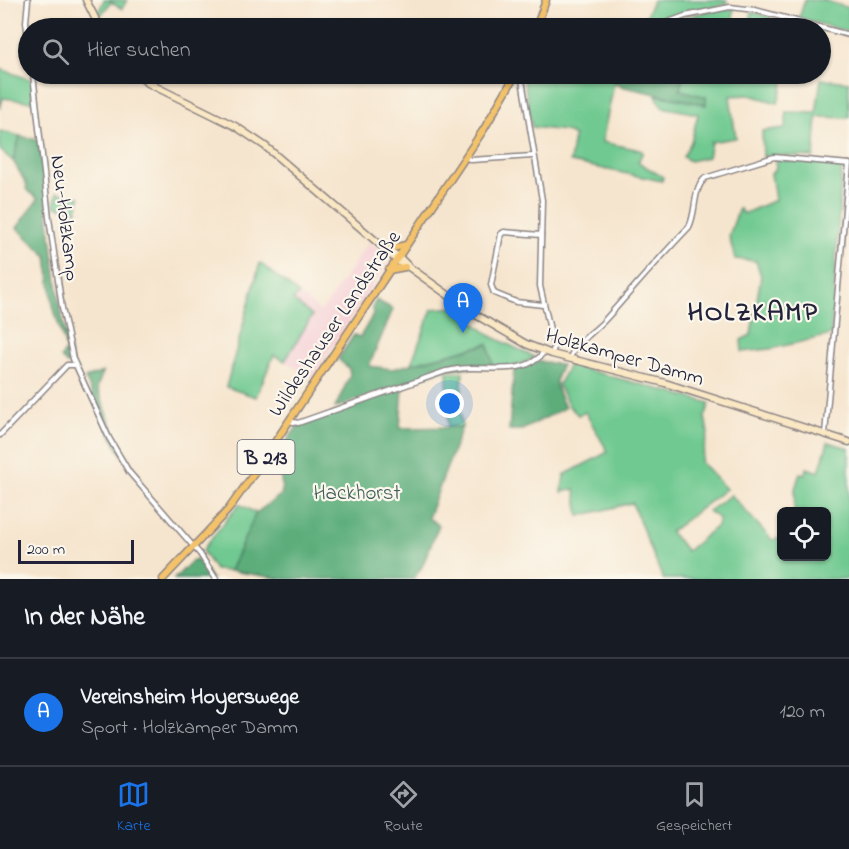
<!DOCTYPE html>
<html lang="de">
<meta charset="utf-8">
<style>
:root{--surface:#171b24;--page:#242831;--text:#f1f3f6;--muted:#9ea1a6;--line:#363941;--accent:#1a73e8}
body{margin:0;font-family:"Indie Flower",sans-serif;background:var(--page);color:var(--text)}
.controls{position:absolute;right:18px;bottom:18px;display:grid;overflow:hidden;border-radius:9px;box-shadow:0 2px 4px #0004}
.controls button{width:54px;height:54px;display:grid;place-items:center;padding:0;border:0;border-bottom:2px solid var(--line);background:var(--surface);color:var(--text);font:30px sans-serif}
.scale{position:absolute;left:18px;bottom:15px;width:116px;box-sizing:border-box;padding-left:6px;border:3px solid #22223b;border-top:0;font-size:16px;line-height:21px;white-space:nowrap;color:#22223b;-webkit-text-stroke:4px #fbf7ec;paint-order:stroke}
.you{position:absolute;left:450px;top:404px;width:21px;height:21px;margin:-15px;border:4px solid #fff;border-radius:50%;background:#1a73e8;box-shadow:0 0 0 9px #1a73e833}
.badge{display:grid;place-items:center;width:39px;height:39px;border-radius:50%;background:var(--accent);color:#fff;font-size:20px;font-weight:700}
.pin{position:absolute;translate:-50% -50px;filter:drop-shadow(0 2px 3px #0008)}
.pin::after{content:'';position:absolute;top:32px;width:21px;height:18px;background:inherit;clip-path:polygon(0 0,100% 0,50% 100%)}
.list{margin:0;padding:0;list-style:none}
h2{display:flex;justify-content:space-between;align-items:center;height:78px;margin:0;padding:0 24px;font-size:26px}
h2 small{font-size:20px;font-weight:400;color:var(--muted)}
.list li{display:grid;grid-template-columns:39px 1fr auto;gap:18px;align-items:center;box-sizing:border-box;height:108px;padding:0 24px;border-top:2px solid var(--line)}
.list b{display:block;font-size:22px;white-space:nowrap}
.list p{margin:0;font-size:20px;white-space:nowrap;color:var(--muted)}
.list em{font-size:20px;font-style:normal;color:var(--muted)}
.icon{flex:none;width:33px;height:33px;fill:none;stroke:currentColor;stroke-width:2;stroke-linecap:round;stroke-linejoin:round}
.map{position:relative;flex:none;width:849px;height:579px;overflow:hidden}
.search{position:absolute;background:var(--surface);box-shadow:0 2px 4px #0004;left:18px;right:18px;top:18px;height:66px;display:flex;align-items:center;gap:15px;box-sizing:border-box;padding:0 21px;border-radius:33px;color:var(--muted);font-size:22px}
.sheet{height:186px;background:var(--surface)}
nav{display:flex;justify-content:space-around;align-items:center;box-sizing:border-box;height:84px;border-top:2px solid var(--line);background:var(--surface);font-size:16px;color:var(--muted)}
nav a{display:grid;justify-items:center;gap:3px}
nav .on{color:var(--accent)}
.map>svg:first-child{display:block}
</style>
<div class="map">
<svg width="849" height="579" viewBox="0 0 849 579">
<rect width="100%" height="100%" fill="#fbf7ec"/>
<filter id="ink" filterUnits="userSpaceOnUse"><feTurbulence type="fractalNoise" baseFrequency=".0167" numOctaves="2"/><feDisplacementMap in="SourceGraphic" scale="12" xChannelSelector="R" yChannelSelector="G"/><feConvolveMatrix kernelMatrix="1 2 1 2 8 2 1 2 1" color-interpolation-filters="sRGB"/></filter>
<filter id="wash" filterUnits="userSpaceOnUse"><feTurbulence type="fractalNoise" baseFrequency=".008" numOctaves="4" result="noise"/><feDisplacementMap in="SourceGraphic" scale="24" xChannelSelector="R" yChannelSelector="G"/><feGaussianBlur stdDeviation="1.35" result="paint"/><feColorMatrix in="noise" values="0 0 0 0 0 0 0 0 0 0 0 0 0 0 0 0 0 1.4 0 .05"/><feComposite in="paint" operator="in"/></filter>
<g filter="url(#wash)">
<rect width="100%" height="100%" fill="#f6e5ce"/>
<!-- built -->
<path fill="#f6cfd6" d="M369 242 384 255 388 262 312 378 285 361 312 316 293 300 299 294 321 312Z"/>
<!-- green -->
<g fill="#6fc990" stroke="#487666" stroke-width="1.5">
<path d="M104 0H127L122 9 111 2 97 20 96 17Z"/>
<path d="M653 0H727V4L661 20 641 28Z"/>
<path d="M805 0H823L849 8V32L799 18Z"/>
<path d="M734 8 732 28H674L671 23 708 11Z"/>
<path d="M752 12 772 17 762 28H749Z"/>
<path d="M0 69 32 80 34 102 3 98 0 109Z"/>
<path d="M523 74H616L602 142 640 150 643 152 638 162 663 177 662 181 570 162 574 136 565 131 532 127Z"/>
<path d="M683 74H778L785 77 778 103 750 95 730 96 736 138 711 142 708 157 690 161 683 157 691 142 698 114 662 107 656 95 705 104 706 97 680 90Z"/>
<path d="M821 79 849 82V118L817 117 814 157 773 155 763 157 762 131 785 128 787 112 816 113Z"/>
<path d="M0 131 20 136 13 161 0 150Z"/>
<path d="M775 160 842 165 831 335 770 349 742 352 741 340 751 335 761 276 756 261 735 259 729 236 739 208 743 214 775 200 771 174 776 168Z"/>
<path d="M57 193 80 197 77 211 54 206Z"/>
<path d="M260 263 299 294 293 300 312 316 285 361 274 355 256 397 226 387Z"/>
<path d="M455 307 491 336 536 358 512 367 493 366 487 344 411 364 432 309Z"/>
<path d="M569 365 710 403 705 417 708 433 701 462 726 489 670 532 687 551 717 526 719 519 708 511 731 495 772 540 781 538 782 556H826V512L794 511 795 489 800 473 804 474 807 468 819 472 828 442 849 448V579H663L632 503 579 516 575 489 562 492 564 475 608 452 585 412 578 415 569 406 558 385Z"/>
<path d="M447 372H463L460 411 462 427H448Z"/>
<path d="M239 504 256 513 230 571 215 570 203 552 204 548Z"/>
</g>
<!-- forest -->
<g fill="#5bad7a" stroke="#3e685a" stroke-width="1.5">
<path d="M616 74H622L632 80 646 74H683L680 90 706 97V105L620 86 615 83Z"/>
<path d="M20 136 39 140 60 307 72 362 67 364 61 358 66 349 53 306 47 256 17 228 38 199 26 189 27 185 13 161Z"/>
<path d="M376 300 393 309 369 366 392 369 488 344 493 366 445 369 335 408 350 375 349 369 338 359 354 335 360 337 373 315 372 308Z"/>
<path d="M539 361 562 365C551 384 557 389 565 408L522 430H509L514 370Z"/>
<path d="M103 372 97 388 120 447 141 479 139 480 116 446 85 378Z"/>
<path d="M403 388 400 428 462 427 428 518 439 525 422 567 413 579H284L230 571 256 513 282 494 281 478 276 472H263L298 426Z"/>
<path d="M197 560 212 579H174L191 562Z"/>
</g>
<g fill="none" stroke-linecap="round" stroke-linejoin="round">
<!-- stream -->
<path stroke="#4bacca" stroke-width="1.5" d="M158 579 187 547"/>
</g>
</g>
<g filter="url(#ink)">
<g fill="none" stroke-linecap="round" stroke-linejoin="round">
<defs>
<g id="street">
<path d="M28 0 26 22 28 38"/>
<path d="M652 28 685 16 730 7 755 10 849 35"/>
<path d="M33 74 49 218 62 308 73 359 109 438 129 472 200 554 216 579"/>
<path d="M521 74 542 200 540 286 554 347 552 354"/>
<path d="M466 157 471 160 533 156"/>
<path d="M541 235 504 232 501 234 491 285 494 293 516 302 543 305"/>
<path d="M570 358C575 343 593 333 604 321 632 290 659 258 689 227 697 211 692 191 705 178L774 157 849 164"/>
<path d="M289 421 298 423 446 371C453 370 461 368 469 368 493 367 527 375 544 352"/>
<path d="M825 434 849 164"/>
<path d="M0 435 67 365H75"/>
</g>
<g id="secondary">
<path d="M86 0 100 28"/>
<path d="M138 74 148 83 235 126 265 146 384 248 396 260 409 267"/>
<path d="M384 248 398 256 409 267 476 315 526 344 552 354 665 383 849 442"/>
</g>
<g id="primary">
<path d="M536 28 546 0"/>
<path d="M388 249 406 245"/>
<path d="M389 270 405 267"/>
<path d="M163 579 228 510 253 475 484 129 516 74"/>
</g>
</defs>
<!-- street casing -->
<use href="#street" stroke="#8c8484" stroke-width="7"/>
<!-- secondary casing -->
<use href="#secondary" stroke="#8c8484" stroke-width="9"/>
<!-- primary casing -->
<use href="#primary" stroke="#8c8484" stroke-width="9"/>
<!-- street -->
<use href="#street" stroke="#fff" stroke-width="4"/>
<!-- secondary -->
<use href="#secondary" stroke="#fae7c3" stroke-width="6"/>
<!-- primary -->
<use href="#primary" stroke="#f3c26a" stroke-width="6"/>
</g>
</g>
<g text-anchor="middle" stroke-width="4.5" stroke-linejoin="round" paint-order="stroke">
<!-- shield labels -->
<rect fill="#fbf7ec" stroke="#636270" stroke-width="1.5" x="237.5" y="440" width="57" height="34" rx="4.5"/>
<g font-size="20" font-weight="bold" fill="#22223b">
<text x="266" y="464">B 213</text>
</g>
<!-- street labels -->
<g font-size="21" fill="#22223b" stroke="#fbf7ec">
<text transform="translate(66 218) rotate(83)" y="7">Neu-Holzkamp</text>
<text transform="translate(334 323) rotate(-56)" y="7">Wildeshauser Landstraße</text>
<text transform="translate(625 356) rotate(16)" y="7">Holzkamper Damm</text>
</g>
<!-- park labels -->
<g font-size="21" fill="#3d5c59" stroke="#fbf7ec">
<text x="357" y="499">Hackhorst</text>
</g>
<!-- district labels -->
<g font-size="27" font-weight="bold" letter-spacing="1.5" fill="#22223b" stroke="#fbf7ec">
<text x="753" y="320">HOLZKAMP</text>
</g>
</g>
</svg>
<div class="controls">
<button><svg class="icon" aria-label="locate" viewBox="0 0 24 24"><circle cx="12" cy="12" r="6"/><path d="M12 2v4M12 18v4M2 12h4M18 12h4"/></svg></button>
</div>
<div class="scale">200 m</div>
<div class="you"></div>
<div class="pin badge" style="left:463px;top:333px">A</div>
<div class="search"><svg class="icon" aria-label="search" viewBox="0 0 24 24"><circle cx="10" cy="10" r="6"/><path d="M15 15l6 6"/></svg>Hier suchen</div>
</div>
<section class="sheet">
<h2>In der Nähe<small></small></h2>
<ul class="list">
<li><span class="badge">A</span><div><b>Vereinsheim Hoyerswege</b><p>Sport · Holzkamper Damm</p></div><em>120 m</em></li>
</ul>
</section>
<nav>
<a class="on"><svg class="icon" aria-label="map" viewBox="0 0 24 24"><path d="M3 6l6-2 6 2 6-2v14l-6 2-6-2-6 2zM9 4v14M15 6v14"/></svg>Karte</a>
<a><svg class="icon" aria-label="directions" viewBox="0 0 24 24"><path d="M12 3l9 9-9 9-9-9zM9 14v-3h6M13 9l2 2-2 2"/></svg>Route</a>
<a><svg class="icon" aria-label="saved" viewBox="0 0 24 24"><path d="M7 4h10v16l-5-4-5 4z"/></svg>Gespeichert</a>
</nav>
